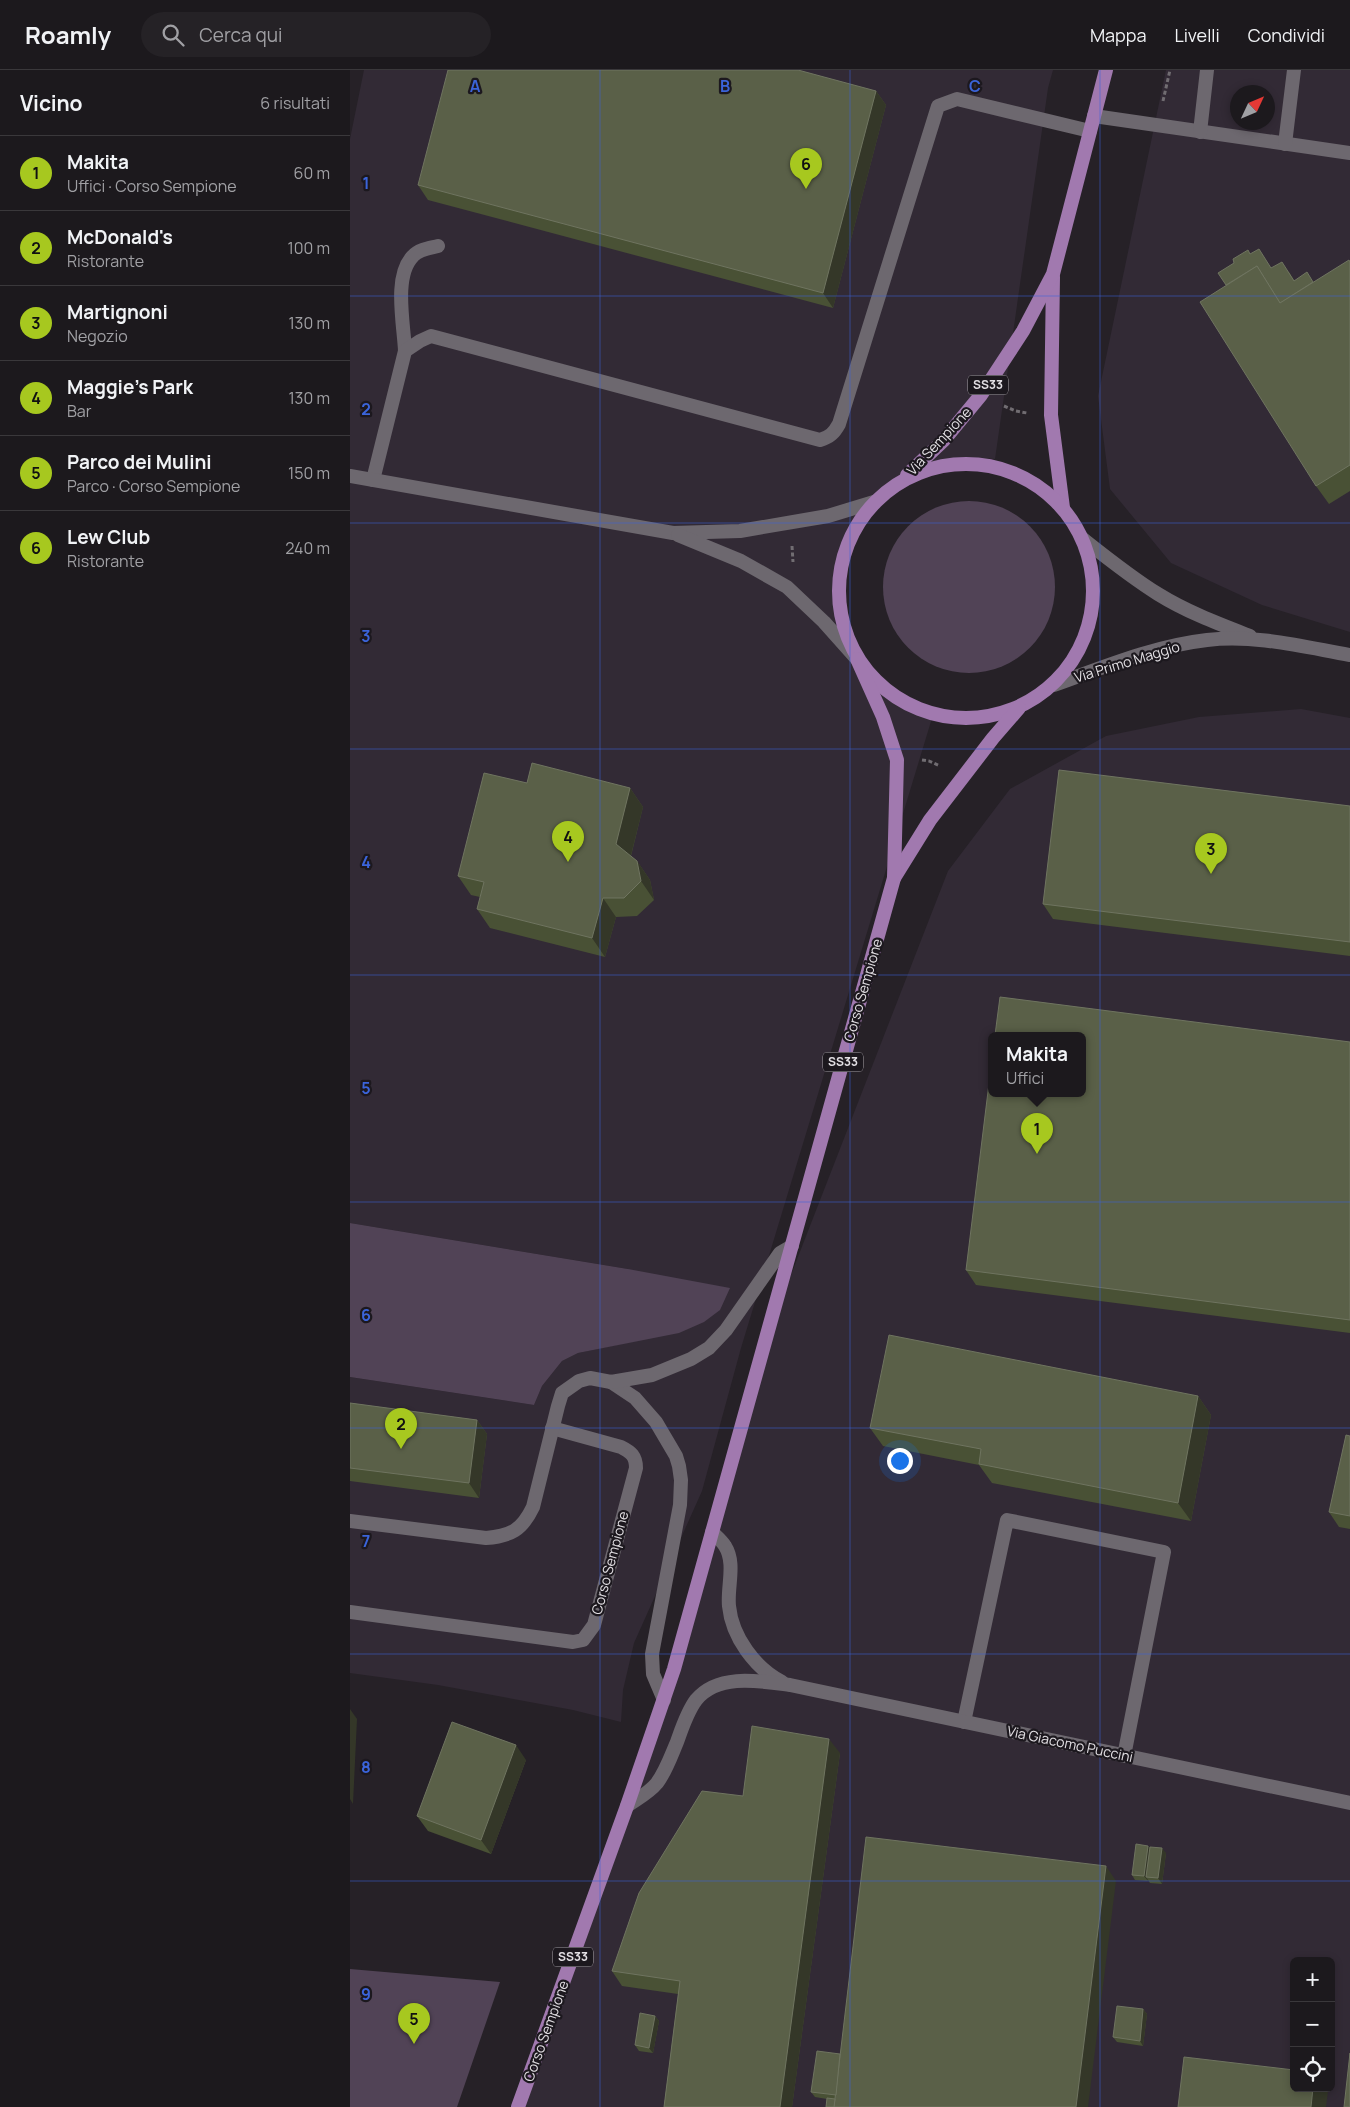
<!DOCTYPE html>
<html lang="it">
<meta charset="utf-8">
<style>
:root{--surface:#1c191d;--page:#252226;--text:#f1f3f6;--muted:#a0a0a4;--line:#3a383b;--accent:#a7c81f}
body{margin:0;font-family:Manrope,sans-serif;background:var(--page);color:var(--text)}
.controls{position:absolute;right:15px;bottom:15px;display:grid;overflow:hidden;border-radius:8px;box-shadow:0 2px 8px #0003}
.controls button{width:45px;height:45px;display:grid;place-items:center;padding:0;border:0;border-bottom:1px solid var(--line);background:var(--surface);color:var(--text);font:25px sans-serif}
.compass{position:absolute;left:880px;top:15px;width:45px;height:45px;border-radius:50%;background:var(--surface);box-shadow:0 2px 8px #0003;rotate:46deg}
.you{position:absolute;left:549px;top:1390px;width:18px;height:18px;margin:-12px;border:4px solid #fff;border-radius:50%;background:#1a73e8;box-shadow:0 0 0 8px #1a73e833}
.badge{display:grid;place-items:center;width:32px;height:32px;border-radius:50%;background:var(--accent);color:#111;font-size:16px;font-weight:700}
.pin{position:absolute;translate:-50% -41px;filter:drop-shadow(0 1px 2px #0008)}
.pin::after{content:'';position:absolute;top:26px;width:18px;height:15px;background:inherit;clip-path:polygon(0 0,100% 0,50% 100%)}
.popup{position:absolute;left:638px;top:962px;width:98px;height:65px;box-sizing:border-box;display:grid;place-content:center;border-radius:8px;background:var(--surface);filter:drop-shadow(0 1px 4px #0005);font-size:16px;white-space:nowrap;color:var(--muted)}
.popup b{font-size:19px;color:var(--text)}
.popup::after{content:'';position:absolute;left:50%;top:100%;margin-left:-10px;border:10px solid transparent;border-top-color:var(--surface)}
.list{margin:0;padding:0;list-style:none}
h2{display:flex;justify-content:space-between;align-items:center;height:65px;margin:0;padding:0 20px;font-size:21px}
h2 small{font-size:16px;font-weight:400;color:var(--muted)}
.list li{display:grid;grid-template-columns:32px 1fr auto;gap:15px;align-items:center;box-sizing:border-box;height:75px;padding:0 20px;border-top:1px solid var(--line)}
.list b{display:block;font-size:19px;white-space:nowrap}
.list p{margin:0;font-size:16px;white-space:nowrap;color:var(--muted)}
.list em{font-size:16px;font-style:normal;color:var(--muted)}
.icon{flex:none;width:28px;height:28px;fill:none;stroke:currentColor;stroke-width:2;stroke-linecap:round;stroke-linejoin:round}
.map{position:relative;flex:none;width:1000px;height:2037px;overflow:hidden}
header{display:flex;align-items:center;gap:30px;box-sizing:border-box;height:70px;padding:0 25px;background:var(--surface);border-bottom:1px solid var(--line)}
header strong{font-size:24px}
nav{display:flex;gap:28px;margin-inline-start:auto;font-size:18px}
.search{width:350px;height:45px;background:var(--page);display:flex;align-items:center;gap:12px;box-sizing:border-box;padding:0 18px;border-radius:28px;color:var(--muted);font-size:19px}
main{display:flex}
aside{flex:1;background:var(--surface)}
.map>svg:first-child{display:block}
</style>
<header>
<strong>Roamly</strong>
<div class="search"><svg class="icon" aria-label="search" viewBox="0 0 24 24"><circle cx="10" cy="10" r="6"/><path d="M15 15l6 6"/></svg>Cerca qui</div>
<nav><a>Mappa</a><a>Livelli</a><a>Condividi</a></nav>
</header>
<main>
<aside>
<h2>Vicino<small>6 risultati</small></h2>
<ul class="list">
<li><span class="badge">1</span><div><b>Makita</b><p>Uffici · Corso Sempione</p></div><em>60 m</em></li>
<li><span class="badge">2</span><div><b>McDonald's</b><p>Ristorante</p></div><em>100 m</em></li>
<li><span class="badge">3</span><div><b>Martignoni</b><p>Negozio</p></div><em>130 m</em></li>
<li><span class="badge">4</span><div><b>Maggie's Park</b><p>Bar</p></div><em>130 m</em></li>
<li><span class="badge">5</span><div><b>Parco dei Mulini</b><p>Parco · Corso Sempione</p></div><em>150 m</em></li>
<li><span class="badge">6</span><div><b>Lew Club</b><p>Ristorante</p></div><em>240 m</em></li>
</ul>
</aside>
<div class="map">
<svg width="1000" height="2037" viewBox="0 0 1000 2037">
<rect width="100%" height="100%" fill="#262127"/>
<!-- built -->
<g fill="#322a35" fill-rule="evenodd">
<path d="M14 0H703L698 18 645 389 621 387 584 391 550 406 518 430 496 462 485 495 483 522 489 561 522 615 552 637 582 648 391 1278 352 1421 284 1573 273 1620 271 1652 223 1640 88 1615 0 1603V1307L184 1335 192 1316 212 1291 228 1283 290 1270 278 1199 0 1153V69Z"/>
<path d="M816 0H1000V562L912 535 821 493 760 419 748 326ZM888 22H918V52H888Z"/>
<path d="M951 639 1000 648V2037H172L330 1593 432 1228 598 801 660 719 756 666 849 647ZM642 965H732V1023H642ZM944 1891H981V2018H944Z"/>
</g>
<!-- green -->
<g fill="#514356">
<circle cx="619" cy="517" r="86"/>
<path d="M0 1153 278 1199 380 1218 370 1240 354 1252 329 1263 228 1283 212 1291 192 1316 184 1335 0 1307Z"/>
<path d="M0 1899 150 1912 107 2037H0Z"/>
</g>
<g fill="none" stroke-linecap="round" stroke-linejoin="round">
<!-- path -->
<g stroke="#716d72" stroke-width="3" stroke-dasharray="4 2.5" stroke-linecap="butt">
<path d="M813 31 820 0"/>
<path d="M654 336 666 341 677 343"/>
<path d="M442 476 443 492"/>
<path d="M572 690 579 691 590 696"/>
</g>
<!-- service -->
<g stroke="#6d686f" stroke-width="14">
<path d="M744 46 1000 83"/>
<path d="M850 62 857 0"/>
<path d="M935 74 944 0"/>
<path d="M55 281C54 255 43 206 63 186 69 179 80 178 88 176"/>
<path d="M23 410 55 281 70 271 81 266 470 370C480 367 484 363 489 354L588 36 607 29 740 61"/>
<path d="M0 1542 223 1572 233 1570 244 1555 286 1398C286 1386 281 1382 271 1377L202 1358"/>
<path d="M614 1652 657 1450 814 1482 774 1686"/>
</g>
<!-- minor -->
<g stroke="#6d686f" stroke-width="14">
<path d="M0 406 323 463 390 461 478 446 524 432"/>
<path d="M328 465 391 491 437 517 474 552 507 589"/>
<path d="M261 1312 285 1328 306 1352 326 1386 329 1396 331 1410 330 1435 302 1584 303 1604 314 1630"/>
<path d="M0 1451 136 1468C161 1466 172 1460 183 1437L208 1336 212 1323 229 1311 240 1308 261 1312 302 1305 341 1289 359 1278 376 1260 430 1183 442 1176"/>
<path d="M362 1462C366 1466 372 1471 375 1476 386 1493 377 1517 379 1536 382 1567 405 1598 432 1612"/>
<path d="M277 1736C287 1729 299 1723 307 1713 316 1701 321 1686 327 1672 332 1658 337 1642 346 1630 368 1603 410 1611 440 1615L1000 1733"/>
</g>
<!-- tertiary -->
<g stroke="#6d686f" stroke-width="14">
<path d="M733 469C757 488 782 508 808 524 837 542 869 554 900 566"/>
<path d="M704 615C754 597 804 576 857 570 904 564 954 577 1000 585"/>
</g>
<!-- primary -->
<g stroke="#a179af" stroke-width="14">
<path d="M703 207 701 345 713 438"/>
<circle cx="616" cy="521" r="127"/>
<path d="M557 405 593 371 631 325 673 261 703 204 756 0"/>
<path d="M544 808 580 750 643 668 669 638"/>
<path d="M168 2037 277 1736 324 1599 544 808 547 690 533 647 507 589"/>
</g>
</g>
<!-- wall -->
<g fill="#495135">
<path d="M526 21 536 35 483 238 78 130 68 115Z"/>
<path d="M898 180 900 184 922 198 939 202 944 210 964 212 1000 191V421L979 434 966 416 876 215 884 193Z"/>
<path d="M177 713 280 718 293 737 281 786 287 791 300 810 304 830 287 846 266 847 255 887 140 858 127 839 130 827 121 825 108 806Z"/>
<path d="M1000 736V886L703 849 693 834Z"/>
<path d="M1000 972V1263L626 1215 616 1200Z"/>
<path d="M848 1326 861 1345 841 1451 642 1413 629 1395 533 1376 520 1358Z"/>
<path d="M0 1333 127 1350 137 1364 129 1428 0 1411Z"/>
<path d="M1000 1366V1459L989 1457 979 1442Z"/>
<path d="M490 1683 442 2037H314L328 1924 272 1916 262 1901 393 1726Z"/>
<path d="M176 1690 141 1784 78 1761 67 1746Z"/>
<path d="M798 1776 800 1778 816 1783 812 1814 800 1813 798 1810V1811L785 1810 782 1805Z"/>
<path d="M766 1811 476 2037 477 2029 465 2027 461 2022 490 1984Z"/>
<path d="M793 1939 797 1944 793 1976 767 1972 763 1967Z"/>
<path d="M305 1946 309 1951 303 1983 289 1981 285 1975Z"/>
</g>
<!-- shaded-wall -->
<g fill="#343728">
<path d="M526 21 536 35 483 238 473 223Z"/>
<path d="M280 718 293 737 279 793 266 774Z"/>
<path d="M287 791 300 810 304 830 291 811Z"/>
<path d="M253 828 266 847 255 887 242 868Z"/>
<path d="M848 1326 861 1345 841 1451 828 1433Z"/>
<path d="M127 1350 137 1364 129 1428 119 1413Z"/>
<path d="M0 1639 7 1649 3 1734 0 1729Z"/>
<path d="M479 1669 490 1683 442 2037H430Z"/>
<path d="M166 1675 176 1690 141 1784 131 1770Z"/>
<path d="M798 1776 802 1781 796 1807 798 1810V1811L794 1806Z"/>
<path d="M812 1778 816 1783 812 1814 808 1808Z"/>
<path d="M756 1796 766 1811 738 2037H726Z"/>
<path d="M793 1939 797 1944 793 1976 790 1971Z"/>
<path d="M305 1946 309 1951 303 1983 299 1978Z"/>
<path d="M963 2018H976L978 2021 976 2037H961Z"/>
</g>
<!-- building -->
<g fill="#5a6048" stroke="#6f7460">
<path d="M98 0H448L526 21 473 223 68 115Z"/>
<path d="M909 179 921 198 932 192 944 211 957 202 963 212 930 233 907 196 876 215 868 203 884 193 883 189 898 180 900 184Z"/>
<path d="M999 190 1000 192V395L966 416 850 232 907 196 930 233Z"/>
<path d="M182 693 280 718 266 774 287 791 291 811 274 828H253L242 868 127 839 134 812 108 806 134 703 177 713Z"/>
<path d="M709 700 1000 736V872L693 834Z"/>
<path d="M650 927 1000 972V1250L616 1200 642 989V1023H732V965H645Z"/>
<path d="M539 1265 848 1326 828 1433 629 1394 631 1379 520 1358Z"/>
<path d="M0 1333 127 1350 119 1413 0 1398Z"/>
<path d="M996 1365 1000 1366V1446L979 1442Z"/>
<path d="M102 1652 166 1675 131 1770 67 1746Z"/>
<path d="M402 1656 479 1669 430 2037H314L330 1911 262 1901 289 1823 352 1721 393 1726Z"/>
<path d="M516 1767 756 1796 726 2037H484Z"/>
<path d="M786 1774 798 1776 794 1806 782 1805Z"/>
<path d="M800 1777 812 1778 808 1808 796 1807Z"/>
<path d="M767 1936 793 1939 790 1971 763 1967Z"/>
<path d="M290 1943 305 1946 299 1978 285 1975Z"/>
<path d="M467 1981 490 1984 486 2025 461 2022Z"/>
<path d="M1000 1983V2037H994Z"/>
<path d="M834 1987 944 2000V2018H963L961 2037H828Z"/>
<path d="M477 2028 485 2029 484 2037H476Z"/>
</g>
<!-- grid -->
<path fill="none" stroke="#3b64da" stroke-width="1" stroke-opacity="0.55" d="M250 0V2037M500 0V2037M750 0V2037M0 226H1000M0 453H1000M0 679H1000M0 905H1000M0 1132H1000M0 1358H1000M0 1584H1000M0 1811H1000"/>
<g text-anchor="middle" stroke-width="4.5" stroke-linejoin="round" paint-order="stroke">
<!-- shield labels -->
<g fill="#1c181e" stroke="#a7a3a8" stroke-width="1">
<rect x="618" y="305.5" width="40" height="19" rx="4"/>
<rect x="473" y="982.5" width="40" height="19" rx="4"/>
<rect x="203" y="1877.5" width="40" height="19" rx="4"/>
</g>
<g font-size="12" font-weight="bold" fill="#e2dfe3">
<text x="638" y="319">SS33</text>
<text x="493" y="996">SS33</text>
<text x="223" y="1891">SS33</text>
</g>
<!-- street labels -->
<g font-size="14" fill="#e2dfe3" stroke="#1c181e">
<text transform="translate(589 371) rotate(-47)" y="5">Via Sempione</text>
<text transform="translate(777 592) rotate(-17)" y="5">Via Primo Maggio</text>
<text transform="translate(513 920) rotate(-74)" y="5">Corso Sempione</text>
<text transform="translate(260 1493) rotate(-75)" y="5">Corso Sempione</text>
<text transform="translate(720 1674) rotate(12)" y="5">Via Giacomo Puccini</text>
<text transform="translate(196 1961) rotate(-70)" y="5">Corso Sempione</text>
</g>
</g>
<g font-size="16" text-anchor="middle" font-weight="bold" fill="#3b64da" stroke="#1c181e" stroke-width="4.5" stroke-linejoin="round" paint-order="stroke">
<text x="125" y="22">A</text>
<text x="375" y="22">B</text>
<text x="625" y="22">C</text>
<text x="16" y="119">1</text>
<text x="16" y="345">2</text>
<text x="16" y="572">3</text>
<text x="16" y="798">4</text>
<text x="16" y="1024">5</text>
<text x="16" y="1251">6</text>
<text x="16" y="1477">7</text>
<text x="16" y="1703">8</text>
<text x="16" y="1930">9</text>
</g>
</svg>
<div class="controls">
<button>+</button>
<button>−</button>
<button><svg class="icon" aria-label="locate" viewBox="0 0 24 24"><circle cx="12" cy="12" r="6"/><path d="M12 2v4M12 18v4M2 12h4M18 12h4"/></svg></button>
</div>
<svg class="compass" viewBox="-18 -18 36 36"><path d="M0-13l5 13h-10z" fill="#e53935"/><path d="M0 13l5-13h-10z" fill="#a0a0a4"/></svg>
<div class="you"></div>
<div class="pin badge" style="left:687px;top:1084px">1</div>
<div class="popup"><b>Makita</b>Uffici</div>
<div class="pin badge" style="left:51px;top:1379px">2</div>
<div class="pin badge" style="left:861px;top:804px">3</div>
<div class="pin badge" style="left:218px;top:792px">4</div>
<div class="pin badge" style="left:64px;top:1974px">5</div>
<div class="pin badge" style="left:456px;top:119px">6</div>
</div>
</main>
